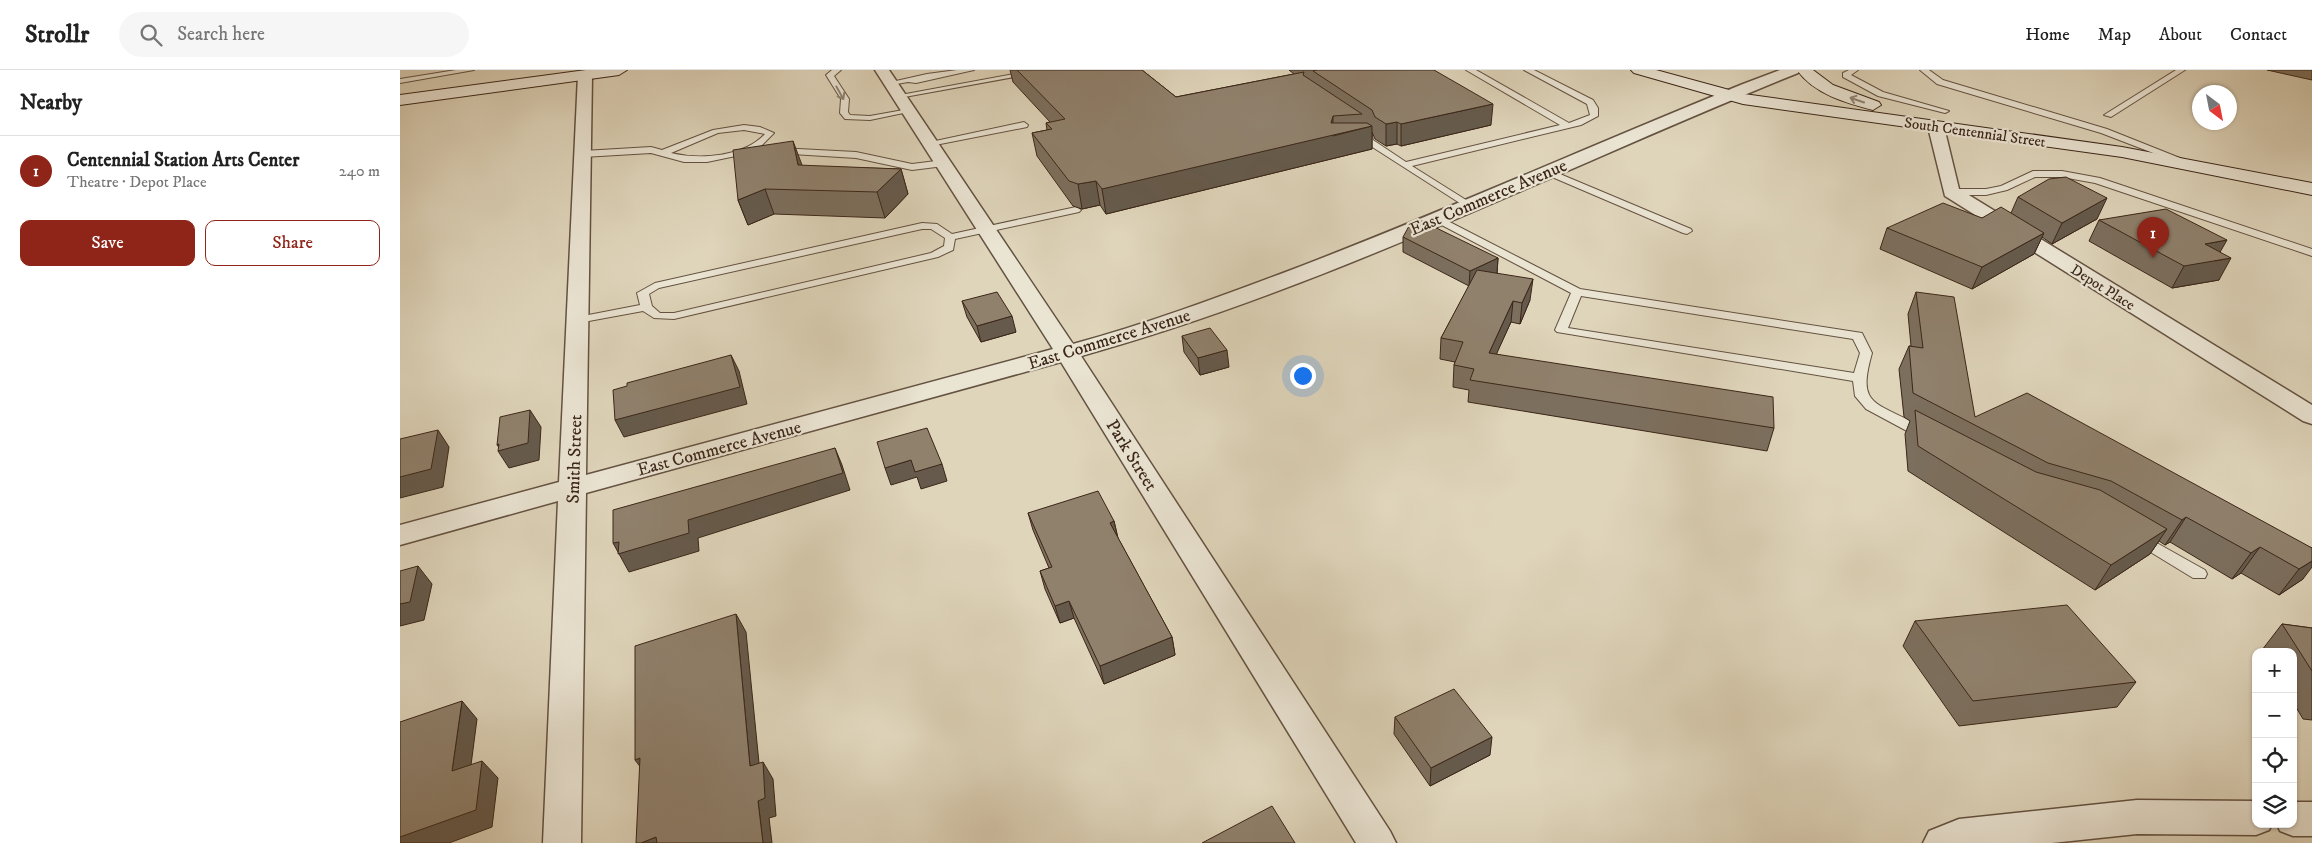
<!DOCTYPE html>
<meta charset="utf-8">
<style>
:root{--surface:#fff;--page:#f6f6f6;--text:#222;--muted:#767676;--line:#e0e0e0;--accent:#8f2418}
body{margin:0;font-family:"IM FELL DW Pica",serif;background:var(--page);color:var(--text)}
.controls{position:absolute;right:15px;bottom:15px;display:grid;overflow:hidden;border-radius:10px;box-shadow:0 1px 4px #0004}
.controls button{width:45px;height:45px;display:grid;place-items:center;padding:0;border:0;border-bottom:1px solid var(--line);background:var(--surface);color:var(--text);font:25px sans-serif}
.compass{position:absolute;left:1792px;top:15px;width:45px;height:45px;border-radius:50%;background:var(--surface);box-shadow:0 1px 4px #0004;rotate:148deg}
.you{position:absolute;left:902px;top:305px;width:18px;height:18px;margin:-12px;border:4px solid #fff;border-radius:50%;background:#1a73e8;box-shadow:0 0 0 8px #1a73e833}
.badge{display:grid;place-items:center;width:32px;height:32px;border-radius:50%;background:var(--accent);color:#fff;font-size:16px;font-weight:700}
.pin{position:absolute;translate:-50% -41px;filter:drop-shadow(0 1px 2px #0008)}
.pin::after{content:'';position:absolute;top:26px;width:18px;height:15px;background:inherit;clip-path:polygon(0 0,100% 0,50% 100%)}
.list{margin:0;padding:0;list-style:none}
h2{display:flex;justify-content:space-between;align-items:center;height:65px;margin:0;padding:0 20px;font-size:21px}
h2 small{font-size:16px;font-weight:400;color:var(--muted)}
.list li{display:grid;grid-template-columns:32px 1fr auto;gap:15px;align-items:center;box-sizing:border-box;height:70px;padding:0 20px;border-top:1px solid var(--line)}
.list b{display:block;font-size:19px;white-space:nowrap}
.list p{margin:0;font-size:16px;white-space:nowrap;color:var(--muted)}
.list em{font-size:16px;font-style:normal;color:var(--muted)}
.actions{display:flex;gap:10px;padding:15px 20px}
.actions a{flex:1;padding:11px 0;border:1px solid var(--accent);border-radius:10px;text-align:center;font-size:18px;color:var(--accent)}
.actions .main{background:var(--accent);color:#fff}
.icon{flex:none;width:28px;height:28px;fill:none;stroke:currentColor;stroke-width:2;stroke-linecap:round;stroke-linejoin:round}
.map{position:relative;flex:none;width:1912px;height:773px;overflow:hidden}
header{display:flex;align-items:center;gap:30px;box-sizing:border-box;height:70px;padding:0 25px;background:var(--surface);border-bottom:1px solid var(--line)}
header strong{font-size:24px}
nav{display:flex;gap:28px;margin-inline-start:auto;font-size:18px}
.search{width:350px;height:45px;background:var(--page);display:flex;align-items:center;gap:12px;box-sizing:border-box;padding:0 18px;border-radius:28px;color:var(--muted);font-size:19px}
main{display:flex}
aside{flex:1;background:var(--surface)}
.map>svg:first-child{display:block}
</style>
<header>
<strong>Strollr</strong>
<div class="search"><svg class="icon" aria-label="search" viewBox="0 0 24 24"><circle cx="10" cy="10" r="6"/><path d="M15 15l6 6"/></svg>Search here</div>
<nav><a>Home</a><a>Map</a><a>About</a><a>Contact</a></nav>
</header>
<main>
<aside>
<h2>Nearby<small></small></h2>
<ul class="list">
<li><span class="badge">1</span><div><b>Centennial Station Arts Center</b><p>Theatre · Depot Place</p></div><em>240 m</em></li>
</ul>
<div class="actions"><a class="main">Save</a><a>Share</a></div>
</aside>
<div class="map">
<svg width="1912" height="773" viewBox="0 0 1912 773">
<rect width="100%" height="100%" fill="#dfd5bb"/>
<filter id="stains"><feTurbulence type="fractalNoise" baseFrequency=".004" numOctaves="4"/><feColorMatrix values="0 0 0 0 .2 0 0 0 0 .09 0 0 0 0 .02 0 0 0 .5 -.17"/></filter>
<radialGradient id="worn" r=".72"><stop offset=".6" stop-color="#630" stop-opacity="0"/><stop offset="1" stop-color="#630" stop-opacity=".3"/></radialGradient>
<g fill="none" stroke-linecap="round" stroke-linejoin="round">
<defs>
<g id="lane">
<path d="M56 0H74L0 13V9Z"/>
<path d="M432 0H441L434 6 449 29 448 42 450 45 470 46 509 39 513 41 470 50 445 49 440 43 441 29 426 5Z"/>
<path d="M557 0H574L516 13 508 12 491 15 487 13 527 4Z"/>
<path d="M636 0H653L499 28 495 26Z"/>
<path d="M1066 0H1076L1169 53 1190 45 1187 34 1124 0H1134L1193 30 1198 38V46L1181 55 1012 96 1074 135 1066 137 966 73 964 66 957 60 964 58 971 63 973 70 1006 92 1160 55Z"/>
<path d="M1449 0H1458L1451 5 1483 22 1549 41 1545 43 1478 26 1443 7V3Z"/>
<path d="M1520 0H1529L1543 10 1707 59 1795 94 1787 96 1701 63 1537 14Z"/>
<path d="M1776 0H1785L1711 47 1704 45Z"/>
<path d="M624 52 628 55 627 57 530 76 526 73Z"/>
<path d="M344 55 360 57 374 63 355 82 307 92H284L251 83 183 87 179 84 183 81 251 77 262 80 313 60ZM344 60 365 64C344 87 300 90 271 83L318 63Z"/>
<path d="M379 78 456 82 512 94 544 90 549 93 544 96 512 100 456 88 376 83 375 81Z"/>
<path d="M1148 99 1291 159 1292 161 1287 164 1283 163 1145 104 1143 102Z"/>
<path d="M1633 101H1662L1700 108 1912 179V186L1695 113 1662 107H1635L1607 120 1586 125H1551L1546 122 1551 119H1586L1601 116Z"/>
<path d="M676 137 681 140 679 142 555 169 553 180 538 187 274 249 254 248 243 241 178 253 172 250 178 247 240 235 237 223 255 213 522 153 537 154 552 164ZM522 159H531L545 168 544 176 531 183 274 243H260L252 236 249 224 259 218Z"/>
<path d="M1038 146 1180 219 1462 263 1472 283C1458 333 1471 331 1512 352 1518 356 1527 359 1532 365L1525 369 1520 368 1466 339 1455 326 1453 311 1157 262 1155 260 1171 223 1034 151V147ZM1181 226 1453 269 1460 283 1454 303 1168 258Z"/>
<path d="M1739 463 1805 500 1807 504 1805 508H1793L1734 472 1731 468 1734 464Z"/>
</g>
<g id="street">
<path d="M475 0H489L673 274C747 254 819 227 891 200 1043 142 1192 75 1343 14L1380 0H1400L1398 3C1161 98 927 218 681 286L990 761 996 773H956L661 292 186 423 181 773H143L158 431 0 475V455L159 412 178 5 180 2 185 1 192 5 186 405 653 279Z"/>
<path d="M1536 52 1544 57 1559 119 1912 335V354L1903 351 1545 126 1528 57Z"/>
<path d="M1737 730 1856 731V754H1872L1869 760 1856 765 1737 764 1652 773H1523L1529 761 1559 749Z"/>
<path d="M1893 732H1912V766H1893L1880 761 1877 754H1893Z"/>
</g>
<g id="secondary">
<path d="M186 0H227L219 5 0 35V25Z"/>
<path d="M1231 0H1256L1344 24 1722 77 1912 113V125L1722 87 1343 34 1234 3Z"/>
<path d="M1397 0H1413L1433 15 1479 32 1481 35 1473 40C1446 33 1414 24 1397 0Z"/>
</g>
</defs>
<!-- lane casing -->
<use href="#lane" stroke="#645241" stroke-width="2"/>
<!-- street casing -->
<use href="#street" stroke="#645241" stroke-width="3"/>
<!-- secondary casing -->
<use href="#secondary" stroke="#3b2618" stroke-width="2"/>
<!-- lane -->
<use href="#lane" fill="#eae4d3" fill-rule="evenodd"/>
<!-- street -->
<use href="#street" fill="#eae4d3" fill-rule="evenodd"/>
<!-- secondary -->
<use href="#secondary" fill="#eae4d3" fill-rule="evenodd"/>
</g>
<!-- wall -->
<g fill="#7c6f5e" stroke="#3b2618">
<path d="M610 0H742L776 27 894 4 889 0H1034L1091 55 1001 76 997 74 986 76 975 69 972 62V79L706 144 700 135 682 139 673 136 637 86 632 63 647 60 646 53 650 52 613 12Z"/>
<path d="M1867 0H1912V10Z"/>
<path d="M402 96 501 99 508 124 485 148 374 144 348 155 338 130Z"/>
<path d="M1618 127 1697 149 1652 174 1642 167 1634 184 1572 219 1480 179 1487 158 1582 148 1611 143Z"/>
<path d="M1699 150 1820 182 1819 210 1772 218 1689 171Z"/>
<path d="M1003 167 1098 188 1097 203 1130 230 1120 254 1111 252 1096 284 1374 358 1367 381 1068 332 1069 320 1053 317 1054 295 1055 292 1040 289 1041 268 1069 216 1003 182Z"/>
<path d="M1516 222 1575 347 1912 478 1903 509 1879 525 1841 503 1832 509 1770 472 1765 475 1759 471 1750 484 1695 520 1508 401 1505 364 1510 351 1504 347 1499 299 1509 276H1511L1508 244Z"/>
<path d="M562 231 616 262 581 272 567 247Z"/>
<path d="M782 266 829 297 800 305 784 282Z"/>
<path d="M628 443 714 451 718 468 772 567 775 585 704 614 674 548 660 553 645 519 640 501 649 498 633 460Z"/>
<path d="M1515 551 1736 612 1717 637 1559 656 1503 576Z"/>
<path d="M1882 554 1912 558V650L1903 649 1893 632V582H1863L1862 580Z"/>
<path d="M995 647 1090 685 1030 716 994 664Z"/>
</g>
<!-- shaded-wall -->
<g fill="#655a4c" stroke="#3b2618">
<path d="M1093 34 1091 55 1001 76V54Z"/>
<path d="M933 46V66L972 56V79L706 144 702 119 931 53Z"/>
<path d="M997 52V74L986 76V54Z"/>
<path d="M393 71 402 95 407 120 398 95Z"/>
<path d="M501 99 508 124 485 148 477 122Z"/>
<path d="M696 111 700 135 682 139 678 114Z"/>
<path d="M365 119 374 144 348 155 338 130Z"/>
<path d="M1707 128 1697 149 1652 174 1662 153Z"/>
<path d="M1644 163 1634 184 1572 219 1582 197Z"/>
<path d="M1827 170 1815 191 1831 188 1819 210 1772 218 1784 196 1805 174Z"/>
<path d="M1098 188 1097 203 1069 216 1070 201Z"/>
<path d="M1133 209 1130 230 1120 254 1122 233Z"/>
<path d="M1113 231 1111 252 1087 305 1089 283Z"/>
<path d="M612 246 616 262 581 272 577 256Z"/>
<path d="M827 280 829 297 800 305 798 288Z"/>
<path d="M331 285 339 301 347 334 224 367 215 350Z"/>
<path d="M130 340 141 357 139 390 109 398 98 381 101 380 97 375Z"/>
<path d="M38 360 49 377 43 417 0 428V407Z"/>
<path d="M435 378 442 395 450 420 298 468 299 481 229 502 213 473 288 450Z"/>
<path d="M511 390 542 394 547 411 521 419 517 407 491 415 485 398Z"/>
<path d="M1786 447 1770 472 1765 475 1782 450Z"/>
<path d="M714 451 718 469 710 453Z"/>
<path d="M1767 459 1750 484 1695 520 1711 495Z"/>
<path d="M1860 477 1841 503 1832 509 1851 483Z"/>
<path d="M1912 491V497L1903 509 1879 525 1899 499Z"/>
<path d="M18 496 32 514 24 550 0 556V534Z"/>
<path d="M669 531 674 548 660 553 655 536Z"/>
<path d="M336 544 346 562 361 713 350 696Z"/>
<path d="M772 567 775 585 704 614 700 596Z"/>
<path d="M62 631 77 649 68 718 52 701Z"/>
<path d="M1092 667 1090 685 1030 716 1031 698Z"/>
<path d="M240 688 248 707 235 690Z"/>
<path d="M82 691 98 708 92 757 49 773H0V767Z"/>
<path d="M363 692 373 709 376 746 369 748 372 773H363L358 731Z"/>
<path d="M256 767 261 773H241Z"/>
</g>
<!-- building -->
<g fill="#90816d" stroke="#3b2618">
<path d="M617 0H742L776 27 904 2 903 5 962 44 933 46 931 53H967L972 56 702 119 696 111 678 114 669 111 632 63 652 59 646 53 665 49Z"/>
<path d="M917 0H1034L1093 34 1001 54 997 52 986 54 975 47 972 40 913 1Z"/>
<path d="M393 71 398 95 501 99 477 122 365 119 338 130 333 80Z"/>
<path d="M1666 107 1707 128 1662 153 1618 127 1649 109Z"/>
<path d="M1543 133 1582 148 1601 137 1644 163 1582 197 1487 158Z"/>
<path d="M1766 139 1827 170 1805 174 1831 188 1784 196 1699 150Z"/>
<path d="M1022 151 1098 188 1070 201 1003 167 1009 156Z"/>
<path d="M1077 200 1133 209 1122 233 1113 231 1089 283 1373 327 1374 358 1070 310 1074 299 1054 295 1063 272 1041 268Z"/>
<path d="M597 222 612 246 577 256 562 231Z"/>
<path d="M1516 222 1554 227 1575 347 1627 323 1912 478V491L1899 499 1860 477 1851 483 1786 447 1782 450 1711 411 1648 393 1513 323 1509 276 1523 278Z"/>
<path d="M810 258 827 280 798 288 782 266Z"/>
<path d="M331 285 340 317 215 350 213 320 227 316V313Z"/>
<path d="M130 340 128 373 98 381 99 374 97 375 100 347Z"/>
<path d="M1515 340 1636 402 1700 420 1767 459 1711 495 1518 376Z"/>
<path d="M527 358 542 394 515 402 511 390 485 398 477 372Z"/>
<path d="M38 360 31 399 0 407V369Z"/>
<path d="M435 378 443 403 288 450 289 463 218 484 219 472 213 473V440Z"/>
<path d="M698 421 714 451 710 453 772 567 700 596 669 531 655 536 640 501 652 497 628 443Z"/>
<path d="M18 496 10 532 0 534V501Z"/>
<path d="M1667 535 1736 612 1573 631 1515 551Z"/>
<path d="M336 544 350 696 363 692 365 728 358 731 363 773H257L256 767 241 773H236L240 688 235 690V576Z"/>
<path d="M1882 554 1912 558V601Z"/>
<path d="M1054 619 1092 667 1031 698 995 647Z"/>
<path d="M62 631 52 701 82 691 76 740 0 767V652Z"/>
<path d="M872 736 895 773H802Z"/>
</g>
<!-- one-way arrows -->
<defs><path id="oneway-shaft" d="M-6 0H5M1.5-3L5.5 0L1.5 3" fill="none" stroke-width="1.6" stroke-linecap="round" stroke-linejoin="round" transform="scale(1.25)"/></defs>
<g stroke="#928576">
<use href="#oneway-shaft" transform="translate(440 23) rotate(61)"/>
<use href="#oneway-shaft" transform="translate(1457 30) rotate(-161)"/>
</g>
<g text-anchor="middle" stroke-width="4.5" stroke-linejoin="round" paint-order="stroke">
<!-- far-street labels -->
<g font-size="15" fill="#3b2618" stroke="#eae4d3">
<text transform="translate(1575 62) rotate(8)" y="5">South Centennial Street</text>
<text transform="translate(1703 217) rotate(32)" y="5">Depot Place</text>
</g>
<!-- street labels -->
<g font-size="18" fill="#3b2618" stroke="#eae4d3">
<text transform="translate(1088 127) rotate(-23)" y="6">East Commerce Avenue</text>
<text transform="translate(709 269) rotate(-17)" y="6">East Commerce Avenue</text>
<text transform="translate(319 378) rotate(-15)" y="6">East Commerce Avenue</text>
<text transform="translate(732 385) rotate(58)" y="6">Park Street</text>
<text transform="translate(174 389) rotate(-88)" y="6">Smith Street</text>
</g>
</g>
<rect width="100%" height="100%" filter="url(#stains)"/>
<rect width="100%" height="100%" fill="url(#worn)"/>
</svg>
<div class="controls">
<button>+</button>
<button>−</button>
<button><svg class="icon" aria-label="locate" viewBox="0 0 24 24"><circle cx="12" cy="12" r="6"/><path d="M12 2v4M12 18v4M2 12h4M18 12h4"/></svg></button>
<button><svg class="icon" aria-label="layers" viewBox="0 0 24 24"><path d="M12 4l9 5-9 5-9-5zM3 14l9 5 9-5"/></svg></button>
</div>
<svg class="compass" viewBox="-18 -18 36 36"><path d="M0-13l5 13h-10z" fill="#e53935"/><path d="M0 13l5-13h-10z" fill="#767676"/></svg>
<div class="you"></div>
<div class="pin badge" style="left:1753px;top:188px">1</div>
</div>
</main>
